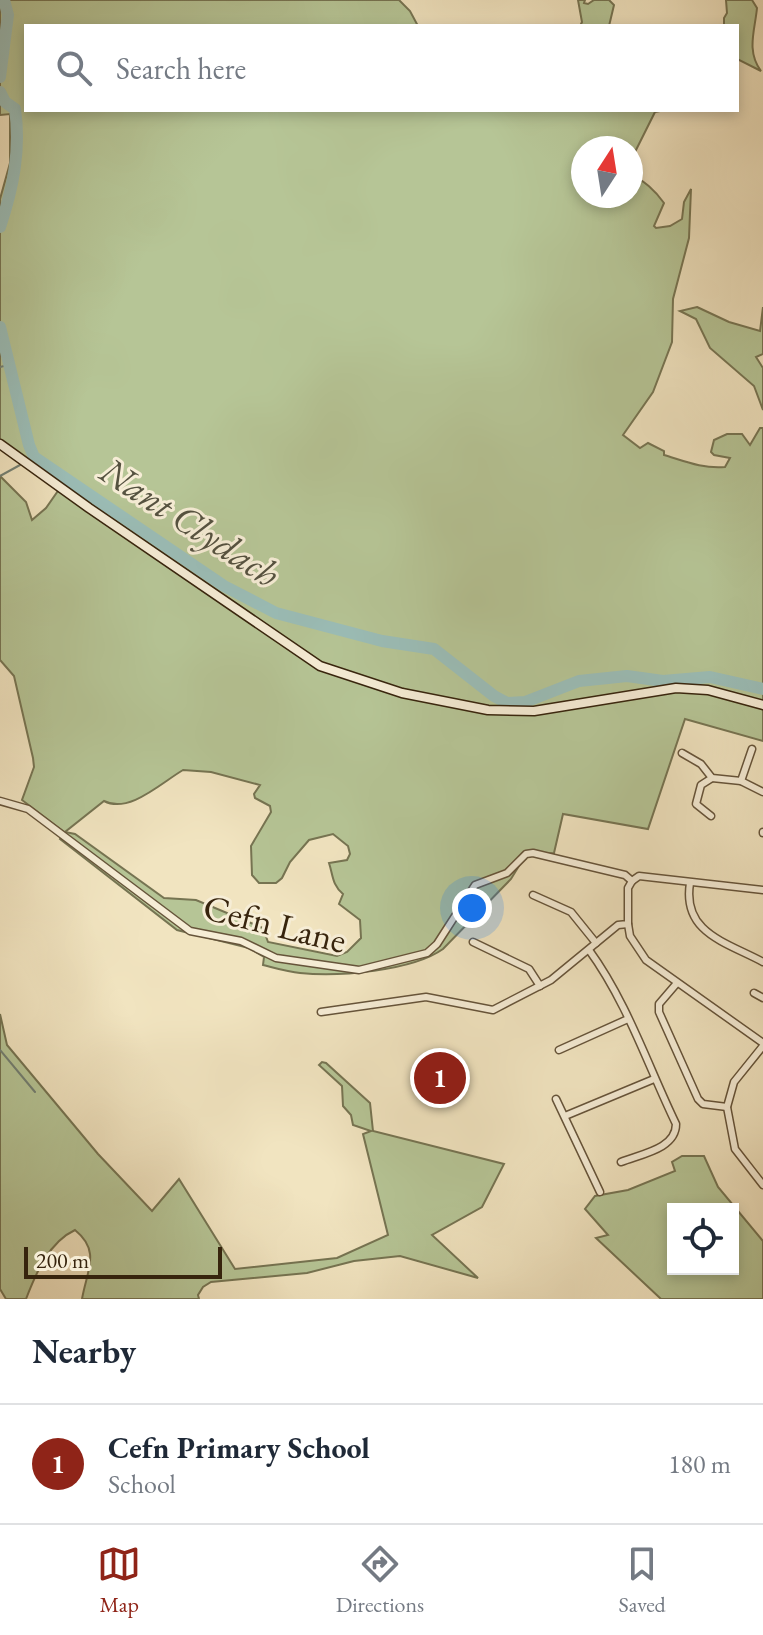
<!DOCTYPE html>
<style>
:root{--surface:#fff;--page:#f6f6f7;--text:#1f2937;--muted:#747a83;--line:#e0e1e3;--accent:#8f2418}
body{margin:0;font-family:"EB Garamond",serif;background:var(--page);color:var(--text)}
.controls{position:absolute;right:24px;bottom:24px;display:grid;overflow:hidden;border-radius:0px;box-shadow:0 4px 12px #0003}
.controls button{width:72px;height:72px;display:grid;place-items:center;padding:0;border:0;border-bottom:2px solid var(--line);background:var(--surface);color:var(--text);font:40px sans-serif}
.compass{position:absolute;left:571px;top:136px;width:72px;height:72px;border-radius:50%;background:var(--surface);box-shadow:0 4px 12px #0003;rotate:12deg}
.scale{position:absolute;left:24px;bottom:20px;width:198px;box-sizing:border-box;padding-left:8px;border:4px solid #37240d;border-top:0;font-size:22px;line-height:28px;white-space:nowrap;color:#37240d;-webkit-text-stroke:6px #f6edd6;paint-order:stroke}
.you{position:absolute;left:472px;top:908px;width:28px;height:28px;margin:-20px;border:6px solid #fff;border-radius:50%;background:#1a73e8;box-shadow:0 0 0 12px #1a73e833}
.badge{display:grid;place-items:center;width:52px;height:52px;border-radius:50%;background:var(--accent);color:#fff;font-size:26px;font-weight:700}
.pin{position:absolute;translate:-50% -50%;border:4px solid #fff;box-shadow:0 2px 8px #0006}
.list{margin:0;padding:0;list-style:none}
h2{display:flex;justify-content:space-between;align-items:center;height:104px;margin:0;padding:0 32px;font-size:34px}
h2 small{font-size:26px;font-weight:400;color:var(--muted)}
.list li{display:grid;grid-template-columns:52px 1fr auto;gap:24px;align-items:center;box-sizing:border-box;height:120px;padding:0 32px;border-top:2px solid var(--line)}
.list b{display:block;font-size:30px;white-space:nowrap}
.list p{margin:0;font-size:26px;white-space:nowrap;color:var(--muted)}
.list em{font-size:26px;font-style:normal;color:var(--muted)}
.icon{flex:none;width:44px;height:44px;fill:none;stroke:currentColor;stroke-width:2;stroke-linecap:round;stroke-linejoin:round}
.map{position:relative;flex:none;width:763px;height:1299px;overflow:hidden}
.search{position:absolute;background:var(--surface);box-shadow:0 4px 12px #0003;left:24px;right:24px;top:24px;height:88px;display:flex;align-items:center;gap:20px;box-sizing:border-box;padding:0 28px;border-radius:0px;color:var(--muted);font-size:30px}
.sheet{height:224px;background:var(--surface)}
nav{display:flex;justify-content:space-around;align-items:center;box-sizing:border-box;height:112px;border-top:2px solid var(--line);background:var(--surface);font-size:22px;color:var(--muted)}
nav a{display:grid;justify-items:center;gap:4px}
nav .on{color:var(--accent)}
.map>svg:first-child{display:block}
</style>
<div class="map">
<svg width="763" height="1299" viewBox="0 0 763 1299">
<rect width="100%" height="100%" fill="#f1e4c0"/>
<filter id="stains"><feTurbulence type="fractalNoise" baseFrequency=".0025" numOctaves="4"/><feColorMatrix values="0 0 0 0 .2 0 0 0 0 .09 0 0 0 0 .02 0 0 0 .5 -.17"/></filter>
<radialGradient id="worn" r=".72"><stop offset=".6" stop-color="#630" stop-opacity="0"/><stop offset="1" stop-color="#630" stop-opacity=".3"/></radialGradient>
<!-- green -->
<g fill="#b6c596" stroke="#767452" stroke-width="2" fill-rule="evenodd">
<path d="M0 0H399L410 11 418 26H26V110H665L655 112 631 160V148H583V196H631V177C642 177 657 193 664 203L654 226 656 228 670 226 682 219 684 202 691 189 689 238 673 299 672 342 653 392 623 435 640 448 648 443 664 451V455C684 461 703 469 725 467L730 458 714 455 711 452 714 440 727 434H742L750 445 760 428H763V741L685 719 648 829 563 814 554 853 525 856 511 879 443 949C412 971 338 977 300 973 288 972 275 968 263 965L264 957 249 948 177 930 60 839 64 832 22 800 34 767 33 758 14 676 0 660V476L26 502 32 520 46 508 62 485 0 440V199L10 163V114L0 115ZM183 770 211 772 260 785 254 794 255 798 270 806 271 812 251 846 252 875 259 883H276L282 878 290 862 309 840 333 834 348 846 350 854 347 860 329 863C333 875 332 885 343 894L339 904 360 920 361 938 347 952 337 956 268 942 263 928 196 900 164 898 75 834 65 832 104 801C129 814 161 783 183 770Z"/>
<path d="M578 0H585L584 3 588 4 594 0H609L614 5 609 26H580L582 22Z"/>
<path d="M726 0H752L757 8C755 30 746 51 761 71L737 59V26H724V18L727 13Z"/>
<path d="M697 307 729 322 760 331 763 307V354L756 357 763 368V410L754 386 710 348 696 319 680 311Z"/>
<path d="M0 1014 7 1045 98 1154 152 1211 179 1179 235 1269 337 1258 388 1235 363 1134 371 1131 353 1125 351 1115 343 1106 342 1086 319 1065 322 1062 326 1063 370 1103 373 1131 504 1164 482 1207 432 1235 478 1278 400 1256 354 1261 307 1273 211 1282 203 1287 198 1295 199 1299H82C87 1270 101 1251 75 1230 49 1242 36 1273 26 1299H6L0 1289Z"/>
<path d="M682 1156H704L718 1187 763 1241V1299H661L596 1238 608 1235 585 1209 595 1196 628 1190 675 1171 672 1162ZM673 1209H733V1269H673Z"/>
</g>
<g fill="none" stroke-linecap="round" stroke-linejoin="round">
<!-- stream -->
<g stroke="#738074" stroke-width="2">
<path d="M0 367 8 365"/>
<path d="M29 459 34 457"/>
<path d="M0 476 20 465"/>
<path d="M0 1050 35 1092"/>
</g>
<!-- river -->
<g stroke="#9bbeb8" stroke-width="12">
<path d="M0 77 8 15 4 0"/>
<path d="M0 92 5 102 15 109C21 150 13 188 0 227"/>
<path d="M0 327 29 445 34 457 224 586 276 613 382 641 434 649 494 696 507 703 525 702 579 681 627 676 663 681 710 677 763 689"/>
</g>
<defs>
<g id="minor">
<path d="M682 753 701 764 712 778 741 781 763 792"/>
<path d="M741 781 752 749"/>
<path d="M0 801 28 809 190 931 241 941 276 958 359 970 427 953 437 944 475 885 507 873 526 854 533 853 625 875 632 881"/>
<path d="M711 816 696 804 701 785 712 778"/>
<path d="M763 832V833"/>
<path d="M632 881 639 876 763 890"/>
<path d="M690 883C682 933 726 942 763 962"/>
<path d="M533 895 571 912 596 943"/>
<path d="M628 924 630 936 646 960 763 1043"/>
<path d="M473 942 529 969 540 986"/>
<path d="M589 950C627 1002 648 1066 676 1124 676 1149 641 1154 621 1162"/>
<path d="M677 983 659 1004V1012L698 1099 703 1104 727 1107"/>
<path d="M754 993 763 998"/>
<path d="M321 1012 426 997 493 1010 551 980 618 925 628 924V888L632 881"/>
<path d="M763 1046 734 1082 727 1107 735 1149 763 1185"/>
<path d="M559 1050 628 1019"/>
<path d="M556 1099 600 1192"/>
<path d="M565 1116 654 1079"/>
</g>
<path id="secondary" d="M0 444 89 508 320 666 402 693 488 710 534 711 676 688 708 690 763 705"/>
</defs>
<!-- minor casing -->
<use href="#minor" stroke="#66543a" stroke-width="9"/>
<!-- secondary casing -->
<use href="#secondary" stroke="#37240d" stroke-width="11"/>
<!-- minor -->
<use href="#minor" stroke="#f6edd6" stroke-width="6"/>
<!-- secondary -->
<use href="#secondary" stroke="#f6edd6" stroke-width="8"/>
</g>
<g text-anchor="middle" stroke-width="6" stroke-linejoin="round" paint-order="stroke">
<!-- street labels -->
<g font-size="36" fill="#37240d" stroke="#f6edd6">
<text transform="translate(275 923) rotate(14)" y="13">Cefn Lane</text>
</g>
<!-- water labels -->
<g font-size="38" font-style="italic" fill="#555240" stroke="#f6edd6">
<text transform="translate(190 522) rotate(33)" y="13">Nant Clydach</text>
</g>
</g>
<rect width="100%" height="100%" filter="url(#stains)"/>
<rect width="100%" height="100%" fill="url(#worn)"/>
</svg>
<div class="controls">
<button><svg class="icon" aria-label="locate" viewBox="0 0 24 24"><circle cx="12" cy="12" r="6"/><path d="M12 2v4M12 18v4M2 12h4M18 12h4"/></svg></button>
</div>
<svg class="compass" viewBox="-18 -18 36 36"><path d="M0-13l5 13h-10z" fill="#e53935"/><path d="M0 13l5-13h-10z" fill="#747a83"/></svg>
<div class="scale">200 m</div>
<div class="you"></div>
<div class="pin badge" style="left:440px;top:1078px">1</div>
<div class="search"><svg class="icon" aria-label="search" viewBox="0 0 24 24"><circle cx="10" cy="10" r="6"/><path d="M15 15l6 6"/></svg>Search here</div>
</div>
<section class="sheet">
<h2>Nearby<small></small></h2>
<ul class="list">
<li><span class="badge">1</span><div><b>Cefn Primary School</b><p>School</p></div><em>180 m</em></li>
</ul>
</section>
<nav>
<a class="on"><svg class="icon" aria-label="map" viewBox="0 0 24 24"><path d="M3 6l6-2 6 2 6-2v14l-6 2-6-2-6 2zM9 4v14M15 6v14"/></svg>Map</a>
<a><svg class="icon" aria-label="directions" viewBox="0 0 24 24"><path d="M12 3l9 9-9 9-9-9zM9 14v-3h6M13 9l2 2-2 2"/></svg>Directions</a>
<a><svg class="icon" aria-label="saved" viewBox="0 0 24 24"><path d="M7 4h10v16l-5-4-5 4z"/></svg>Saved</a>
</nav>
